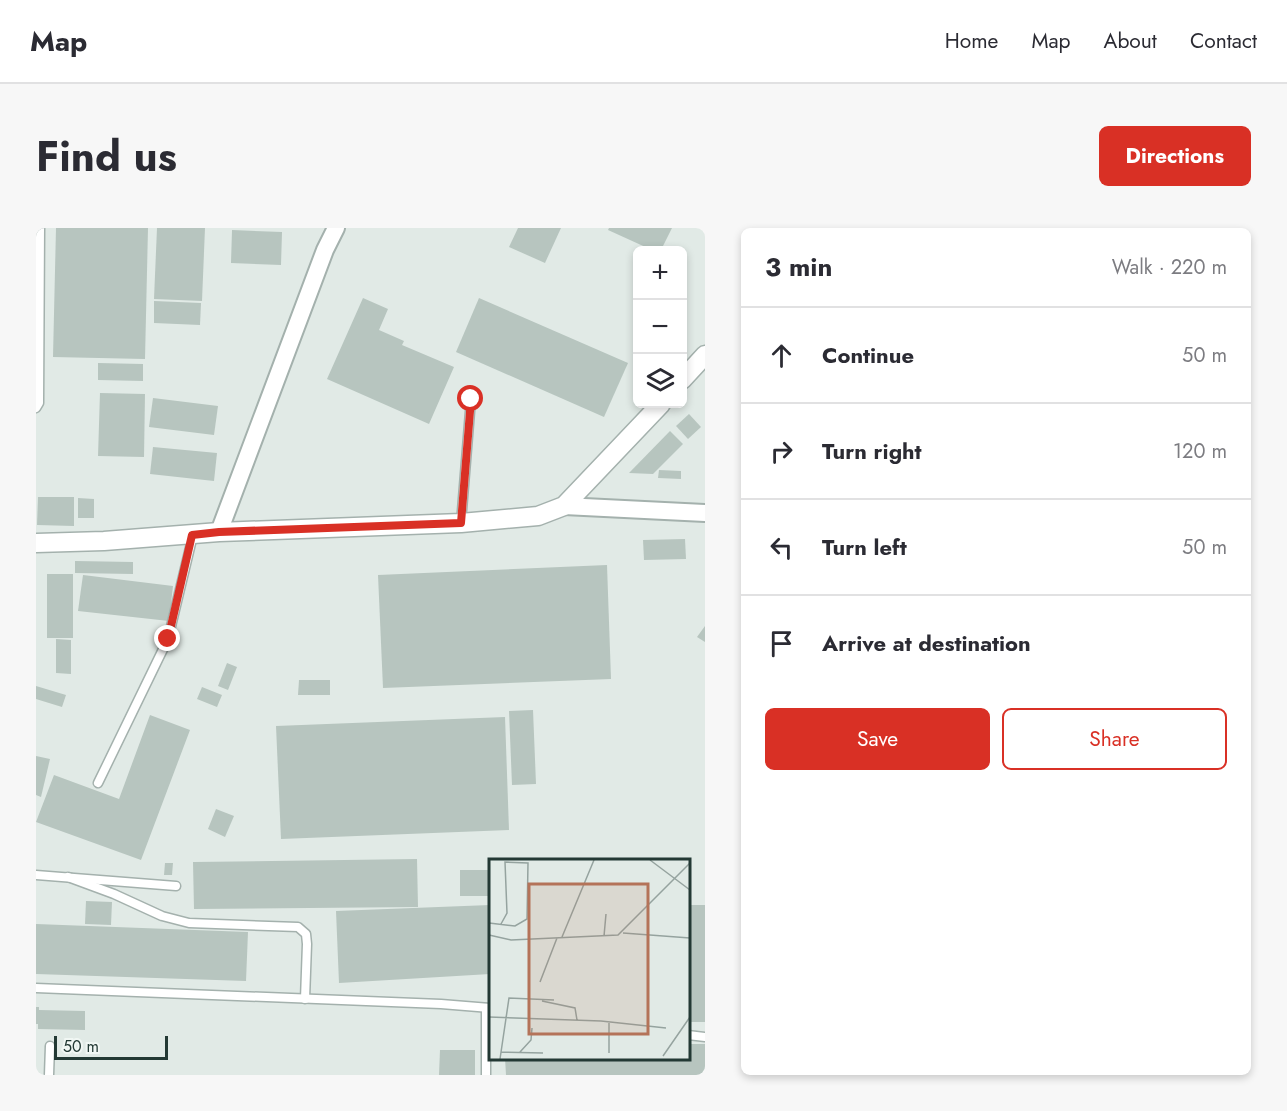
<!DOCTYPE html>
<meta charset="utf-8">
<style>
:root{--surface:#fff;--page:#f7f7f7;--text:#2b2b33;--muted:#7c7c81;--line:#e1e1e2;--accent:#d93025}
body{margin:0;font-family:Jost,sans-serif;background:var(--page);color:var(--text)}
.controls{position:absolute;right:18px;top:18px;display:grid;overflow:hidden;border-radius:9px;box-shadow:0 3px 9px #0003}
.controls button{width:54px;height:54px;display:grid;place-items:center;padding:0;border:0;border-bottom:2px solid var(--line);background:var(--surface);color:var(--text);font:30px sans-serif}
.scale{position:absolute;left:18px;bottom:15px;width:114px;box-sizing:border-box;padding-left:6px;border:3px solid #233934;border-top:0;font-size:16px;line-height:21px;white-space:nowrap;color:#233934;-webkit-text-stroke:4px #f1f7f4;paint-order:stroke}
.stop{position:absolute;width:18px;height:18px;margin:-14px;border:4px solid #d93025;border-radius:50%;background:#fff}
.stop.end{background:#d93025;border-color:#fff;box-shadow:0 2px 6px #0008}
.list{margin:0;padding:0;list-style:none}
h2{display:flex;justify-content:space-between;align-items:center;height:78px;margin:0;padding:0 24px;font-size:26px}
h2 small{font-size:20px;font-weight:400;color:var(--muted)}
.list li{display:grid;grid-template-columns:39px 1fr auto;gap:18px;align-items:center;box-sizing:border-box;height:96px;padding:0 24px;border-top:2px solid var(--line)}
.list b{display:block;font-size:22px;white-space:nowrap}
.list em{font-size:20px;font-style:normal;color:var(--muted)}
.actions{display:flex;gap:12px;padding:18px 24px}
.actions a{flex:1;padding:14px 0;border:2px solid var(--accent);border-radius:9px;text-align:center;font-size:21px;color:var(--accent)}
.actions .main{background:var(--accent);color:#fff}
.icon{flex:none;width:33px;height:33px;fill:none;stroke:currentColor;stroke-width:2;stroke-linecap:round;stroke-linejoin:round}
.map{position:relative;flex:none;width:669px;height:847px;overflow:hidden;border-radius:9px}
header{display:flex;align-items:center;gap:36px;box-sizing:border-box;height:84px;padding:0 30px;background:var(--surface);border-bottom:2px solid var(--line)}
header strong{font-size:28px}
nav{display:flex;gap:33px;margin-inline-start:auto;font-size:21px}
.intro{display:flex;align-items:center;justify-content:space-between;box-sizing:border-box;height:144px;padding:0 36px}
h1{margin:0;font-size:42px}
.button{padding:15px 27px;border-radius:9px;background:var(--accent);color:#fff;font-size:21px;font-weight:700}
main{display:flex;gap:36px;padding:0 36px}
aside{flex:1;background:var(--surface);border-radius:9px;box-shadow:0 3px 9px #0003}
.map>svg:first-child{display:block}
</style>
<header>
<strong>Map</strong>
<nav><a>Home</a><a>Map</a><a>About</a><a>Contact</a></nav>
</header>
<div class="intro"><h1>Find us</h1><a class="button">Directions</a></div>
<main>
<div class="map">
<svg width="669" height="847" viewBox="0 0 669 847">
<rect width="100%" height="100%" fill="#e1eae6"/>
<!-- building -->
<g fill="#b7c5bf">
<path d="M20 0H112L109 131 17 129Z"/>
<path d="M121 0H169L166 73 118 71Z"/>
<path d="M482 0H525L509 35 473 19Z"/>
<path d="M573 0H636L625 22H616L572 2Z"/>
<path d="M196 2 246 4 245 37 195 35Z"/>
<path d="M327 70 352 81 343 102 368 113 366 117 418 139 393 196 291 151Z"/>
<path d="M443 70 592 135 568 189 420 124Z"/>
<path d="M118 73 165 75 164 97 118 95Z"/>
<path d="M62 135 107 136V153L62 152Z"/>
<path d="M64 165 109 166 108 229 62 228Z"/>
<path d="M117 170 182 178 178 207 113 199Z"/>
<path d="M653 186 665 199 652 211 640 198Z"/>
<path d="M634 203 647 216 617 246 593 245Z"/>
<path d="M117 219 181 225 178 253 114 246Z"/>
<path d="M623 242 645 243V251L622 250Z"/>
<path d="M2 269H38V298L1 297Z"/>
<path d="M42 270 58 271V290H42Z"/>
<path d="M649 311 650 331 608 332 607 312Z"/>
<path d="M39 333 97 334V346L39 345Z"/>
<path d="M571 337 575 451 347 460 342 347Z"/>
<rect x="11" y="346" width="26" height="64"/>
<path d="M47 347 137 358 133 393 42 383Z"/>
<path d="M669 398V414L661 409Z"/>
<path d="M20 411 35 412V446L20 445Z"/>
<path d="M191 435 201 439 192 462 182 458Z"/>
<path d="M263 452H294V467H262Z"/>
<path d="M0 458 30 467 26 479 0 471Z"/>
<path d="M166 459 186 467 181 479 161 471Z"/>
<path d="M497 482 500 556 476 557 473 483Z"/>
<path d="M114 487 154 502 105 632 0 594 18 547 83 571Z"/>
<path d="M469 489 473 602 245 611 240 498Z"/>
<path d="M0 528 14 531 5 569 0 567Z"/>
<path d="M180 581 198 588 189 609 172 601Z"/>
<path d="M381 631 382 679 158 681 157 634Z"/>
<path d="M129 635H137L136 647H128Z"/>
<rect x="424" y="642" width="30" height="26"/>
<path d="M50 673 76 674 75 697 49 696Z"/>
<path d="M454 677V746L303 755 300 683Z"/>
<rect x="652" y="677" width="17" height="117"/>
<path d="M0 696 212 704 210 753 0 746Z"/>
<path d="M0 779H3V782L49 783V802L2 801V796H0Z"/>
<path d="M652 816H669V847H470L469 830H652Z"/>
<path d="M404 822H439V847H403Z"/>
</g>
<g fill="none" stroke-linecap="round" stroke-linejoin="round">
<defs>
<g id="service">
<path d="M0 180 3 175 4 0"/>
<path d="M425 295 435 171"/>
<path d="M62 555 132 411 157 307"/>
<path d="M0 647 140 658"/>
<path d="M32 649 78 666 126 688 153 695 262 699 270 706 271 716 269 771"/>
<path d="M0 760 405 776 454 780"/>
<path d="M450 780V847"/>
<path d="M652 807 669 809"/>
<path d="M13 847 14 818"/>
</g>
<g id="minor">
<path d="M528 278 669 285"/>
<path d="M183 304 289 22 300 0"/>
</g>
<g id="tertiary">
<path d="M646 152 669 127"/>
<path d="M0 315 68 313 183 304 425 295 502 288 528 278 625 176"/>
</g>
</defs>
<!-- service casing -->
<use href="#service" stroke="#a4b1ad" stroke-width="11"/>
<!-- minor casing -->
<use href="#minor" stroke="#a4b1ad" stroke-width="20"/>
<!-- tertiary casing -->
<use href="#tertiary" stroke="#a4b1ad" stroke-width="21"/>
<!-- service -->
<use href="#service" stroke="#fff" stroke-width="8"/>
<!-- minor -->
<use href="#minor" stroke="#fff" stroke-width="16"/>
<!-- tertiary -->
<use href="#tertiary" stroke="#fff" stroke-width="18"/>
</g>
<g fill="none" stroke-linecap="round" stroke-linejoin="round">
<!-- route -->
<path stroke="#d93025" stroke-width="8" d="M132 411 156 307 183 304 425 295 435 171"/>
</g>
<!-- overview -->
<g transform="translate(453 631)">
<rect width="201" height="201" fill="#e1eae6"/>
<path fill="none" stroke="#95a39f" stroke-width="1.5" d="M161 1 201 31M0 64 26 67 38 60 39 4 16 3 18 54 12 65M134 74 201 79M0 76 22 81 129 76 201 4M115 77 117 55M73 78 105 1M51 123 68 79M53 142 86 149 88 161M0 158 112 162 177 169M120 163V194M12 193 54 194M31 193 42 181 43 169M174 197 201 158M11 200 20 139 65 141"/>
<path fill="#b47359" fill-opacity="0.15" stroke="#b47359" stroke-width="3" d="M40 25H159V175H40Z"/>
<rect width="201" height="201" fill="none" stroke="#233934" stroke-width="3"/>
</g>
</svg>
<div class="controls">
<button>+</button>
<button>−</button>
<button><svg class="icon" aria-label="layers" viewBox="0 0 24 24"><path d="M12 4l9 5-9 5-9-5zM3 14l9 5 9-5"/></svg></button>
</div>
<div class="scale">50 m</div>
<div class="stop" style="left:435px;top:171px"></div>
<div class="stop end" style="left:132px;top:411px"></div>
</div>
<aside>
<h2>3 min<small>Walk · 220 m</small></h2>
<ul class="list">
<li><svg class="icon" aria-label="ahead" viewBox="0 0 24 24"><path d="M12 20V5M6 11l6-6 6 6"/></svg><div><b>Continue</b></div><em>50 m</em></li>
<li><svg class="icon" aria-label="right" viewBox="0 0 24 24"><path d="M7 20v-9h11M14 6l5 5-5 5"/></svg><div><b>Turn right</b></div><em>120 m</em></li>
<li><svg class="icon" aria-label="left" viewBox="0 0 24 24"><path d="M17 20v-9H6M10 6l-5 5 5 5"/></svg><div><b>Turn left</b></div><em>50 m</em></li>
<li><svg class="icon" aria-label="arrive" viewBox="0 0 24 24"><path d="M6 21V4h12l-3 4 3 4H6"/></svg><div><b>Arrive at destination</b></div></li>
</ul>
<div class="actions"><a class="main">Save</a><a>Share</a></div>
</aside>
</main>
